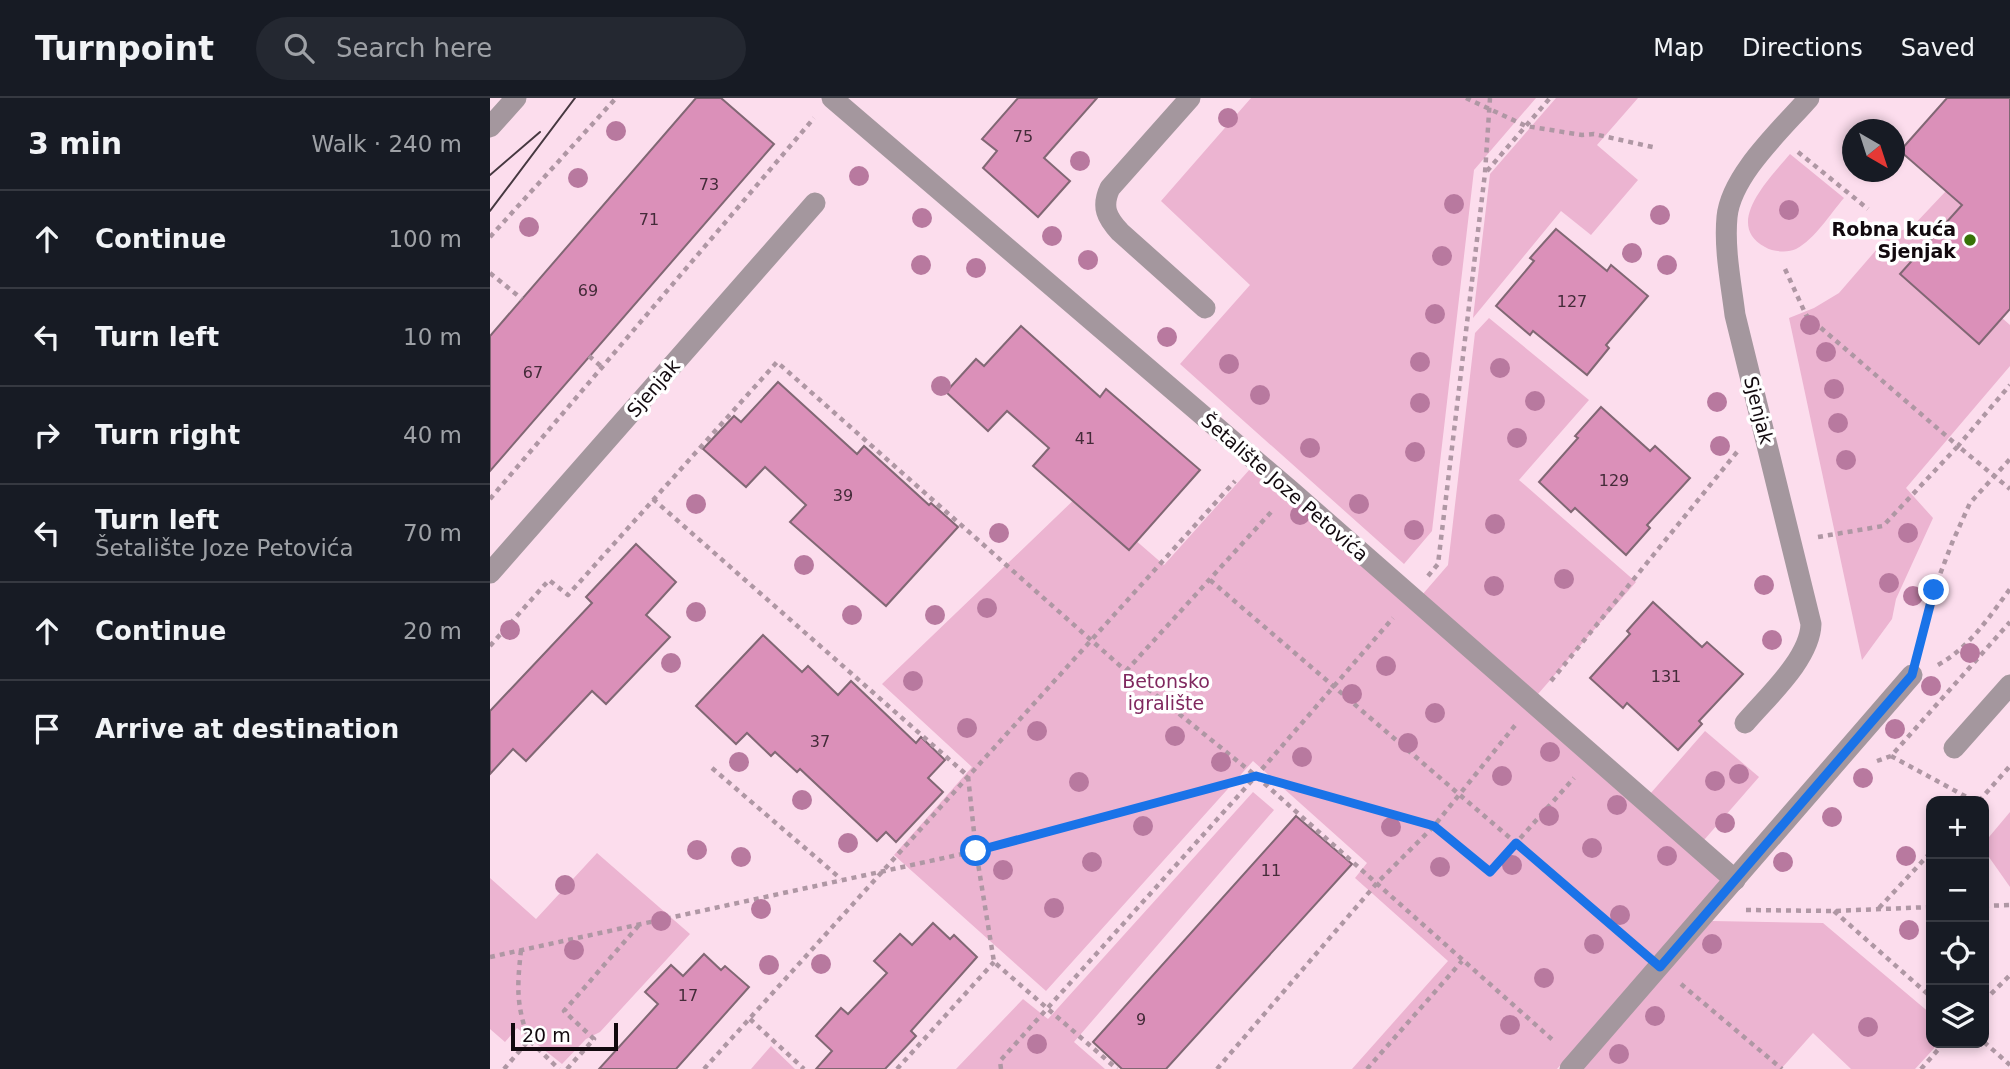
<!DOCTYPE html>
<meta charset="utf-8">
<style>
:root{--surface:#171b24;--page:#242831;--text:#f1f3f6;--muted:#9ea1a6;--line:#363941}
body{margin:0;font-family:"DejaVu Sans",sans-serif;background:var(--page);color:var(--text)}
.controls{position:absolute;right:21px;bottom:21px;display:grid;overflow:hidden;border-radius:14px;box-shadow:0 4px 10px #0003}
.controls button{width:63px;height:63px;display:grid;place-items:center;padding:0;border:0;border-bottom:2px solid var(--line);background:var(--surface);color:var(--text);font:35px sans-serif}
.compass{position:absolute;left:1352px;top:21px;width:63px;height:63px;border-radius:50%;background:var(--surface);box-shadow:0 4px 10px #0003;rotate:141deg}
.scale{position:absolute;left:21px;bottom:18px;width:107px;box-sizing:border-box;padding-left:7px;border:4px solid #12090e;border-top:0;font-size:19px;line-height:24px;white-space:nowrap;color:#12090e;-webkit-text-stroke:5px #fff;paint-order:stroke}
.stop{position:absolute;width:21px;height:21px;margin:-16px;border:5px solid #1a73e8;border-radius:50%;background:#fff}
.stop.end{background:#1a73e8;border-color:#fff;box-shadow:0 2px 7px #0008}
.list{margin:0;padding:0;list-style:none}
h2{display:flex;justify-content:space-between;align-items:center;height:91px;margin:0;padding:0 28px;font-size:30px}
h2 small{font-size:23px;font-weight:400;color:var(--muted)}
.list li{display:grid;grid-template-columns:46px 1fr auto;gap:21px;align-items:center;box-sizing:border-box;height:98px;padding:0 28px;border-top:2px solid var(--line)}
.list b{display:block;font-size:26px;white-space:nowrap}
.list p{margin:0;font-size:23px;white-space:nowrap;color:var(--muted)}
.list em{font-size:23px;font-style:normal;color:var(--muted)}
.icon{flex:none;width:38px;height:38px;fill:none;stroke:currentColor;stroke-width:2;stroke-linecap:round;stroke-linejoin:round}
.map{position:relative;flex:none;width:1520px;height:971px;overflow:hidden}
header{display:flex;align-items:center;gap:42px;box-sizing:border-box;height:98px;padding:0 35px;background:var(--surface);border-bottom:2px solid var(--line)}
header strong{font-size:33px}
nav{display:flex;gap:38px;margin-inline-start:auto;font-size:24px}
.search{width:490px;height:63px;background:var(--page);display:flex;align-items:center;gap:18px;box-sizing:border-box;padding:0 24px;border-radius:38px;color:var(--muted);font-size:26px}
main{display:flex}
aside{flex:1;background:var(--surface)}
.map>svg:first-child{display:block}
</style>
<header>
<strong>Turnpoint</strong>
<div class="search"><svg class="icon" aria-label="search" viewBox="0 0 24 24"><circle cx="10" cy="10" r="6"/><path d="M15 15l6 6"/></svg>Search here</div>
<nav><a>Map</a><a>Directions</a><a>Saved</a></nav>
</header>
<main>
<aside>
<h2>3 min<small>Walk · 240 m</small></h2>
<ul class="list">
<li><svg class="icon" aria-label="ahead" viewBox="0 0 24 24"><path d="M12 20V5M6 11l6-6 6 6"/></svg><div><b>Continue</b></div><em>100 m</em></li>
<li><svg class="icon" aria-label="left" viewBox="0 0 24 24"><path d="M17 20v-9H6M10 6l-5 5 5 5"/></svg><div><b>Turn left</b></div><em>10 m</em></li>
<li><svg class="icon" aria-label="right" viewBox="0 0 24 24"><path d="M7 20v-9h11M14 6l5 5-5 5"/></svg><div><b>Turn right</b></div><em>40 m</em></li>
<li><svg class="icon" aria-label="left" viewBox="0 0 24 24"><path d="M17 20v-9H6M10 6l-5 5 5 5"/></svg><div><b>Turn left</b><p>Šetalište Joze Petovića</p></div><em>70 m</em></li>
<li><svg class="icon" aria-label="ahead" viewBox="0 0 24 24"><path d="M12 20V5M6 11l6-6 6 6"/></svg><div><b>Continue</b></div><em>20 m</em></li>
<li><svg class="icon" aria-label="arrive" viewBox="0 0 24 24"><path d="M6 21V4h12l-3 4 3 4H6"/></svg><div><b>Arrive at destination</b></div></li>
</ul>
</aside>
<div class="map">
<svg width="1520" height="971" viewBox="0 0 1520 971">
<rect width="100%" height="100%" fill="#fcdded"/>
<!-- green -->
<g fill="#ecb4d1">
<path d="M761 0H1046L984 72 942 433 914 466 690 266 760 187 671 103Z"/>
<path d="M1066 0H1148L1107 47 1148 82 1101 137 1071 113 983 220 1000 76Z"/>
<path d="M1300 56 1354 100C1340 116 1325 141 1306 151 1298 155 1283 154 1275 149 1232 126 1282 78 1300 56Z"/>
<path d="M1456 93 1471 107 1410 176 1489 246 1512 220 1520 227V268L1416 390 1443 420 1406 501 1402 521 1372 562 1299 220 1324 210 1349 195 1400 136 1422 129Z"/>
<path d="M999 220 1099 302 1029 382 1146 484 1048 596 932 497 958 467 985 235Z"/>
<path d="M769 361 1237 781 1067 971H862L958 863 865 780 877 765 763 663 556 893 404 757 482 669 392 586 591 395 674 467Z"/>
<path d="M1215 633 1269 679 1214 742 1160 696Z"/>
<path d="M763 694 784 712 584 944 615 971H466L533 901 558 921Z"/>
<path d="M1520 714V789L1494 752V745Z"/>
<path d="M107 755 200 836 110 934 96 941 72 966 27 930 15 944 0 931V780L46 821Z"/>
<path d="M1222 823 1333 825 1441 916V945H1449L1425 971H1361L1323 935 1291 971H1090Z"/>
<path d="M281 948 305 971H261Z"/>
</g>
<!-- building -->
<g fill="#db90b9" stroke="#816774" stroke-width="2">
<path d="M206 0H231L284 46 0 373V238Z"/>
<path d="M528 0H607L554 60 580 83 548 119 493 70 507 53 492 41Z"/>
<path d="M1457 0H1520V211L1489 246 1410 176 1472 107 1410 53Z"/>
<path d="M1066 131 1117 173 1121 167 1158 198 1116 247 1119 250 1097 277 1043 233 1040 237 1006 208 1044 163 1040 160Z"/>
<path d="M531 228 610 299 616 291 710 372 639 452 543 368 559 350 517 313 498 333 456 294 486 261 494 268Z"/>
<path d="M288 284 367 356 374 348 439 407 441 405 468 429 396 508 300 424 316 407 275 369 256 389 213 351 244 318 251 324Z"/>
<path d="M1111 309 1160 353 1165 348 1200 380 1157 427 1160 430 1136 457 1085 410 1081 414 1049 384 1088 340 1085 338Z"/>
<path d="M146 446 186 484 156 517 180 539 116 606 102 593 36 663 23 651 0 676V613L102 505 96 499Z"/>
<path d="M1163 504 1212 549 1217 544 1253 576 1209 623 1212 626 1188 652 1137 605 1133 610 1100 580 1140 536 1137 533Z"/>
<path d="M273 537 312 574 318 568 348 597 361 583 426 645 431 639 455 662 438 680 453 694 406 744 396 734 387 743 310 671 307 674 285 654 281 658 257 635 246 646 206 608Z"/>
<path d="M806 718 862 766 676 971H632L603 944Z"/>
<path d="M443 825 460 841 464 837 487 859 421 933 426 938 395 971H326L342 953 326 938 351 910 358 916 397 875 384 863 410 836 422 847Z"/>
<path d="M214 856 231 872 235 868 259 889 186 971H109L168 906 155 894 181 867 193 878Z"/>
</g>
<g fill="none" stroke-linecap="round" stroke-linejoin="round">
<!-- path -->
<g stroke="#af97a4" stroke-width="4.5" stroke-dasharray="5 5" stroke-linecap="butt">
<path d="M976 0 1036 28 1092 37 1104 36 1167 50"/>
<path d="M1308 54 1378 111"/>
<path d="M997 73 1060 0"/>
<path d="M0 139 126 0"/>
<path d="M1295 171 1316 217 1468 348 1520 287"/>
<path d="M0 175 32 201"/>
<path d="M99 258 112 269"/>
<path d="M0 401 324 20"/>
<path d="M163 401 478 678 486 753 504 864 627 971"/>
<path d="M1328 439 1393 428 1468 348 1520 391"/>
<path d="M938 478 948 466 995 75 1000 0"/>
<path d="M720 482 1149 851"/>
<path d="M0 548 59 482 78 497 287 264 636 573 766 678 1065 944"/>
<path d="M1428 552 1444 492 1462 445 1480 405 1520 361"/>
<path d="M1448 567C1480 549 1499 519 1520 491"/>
<path d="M636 573 782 413"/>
<path d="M1061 583 1247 354 1246 350"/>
<path d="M1401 658 1484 703"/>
<path d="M1387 663 1401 658 1520 524"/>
<path d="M222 670 351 781"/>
<path d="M1489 703 1520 668"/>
<path d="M1494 808 1520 807"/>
<path d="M1389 810 1441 754"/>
<path d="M1256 812 1343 813 1441 809"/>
<path d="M1344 813 1441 899"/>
<path d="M31 852C27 889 26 907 39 942"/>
<path d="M0 859 486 753 766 678 944 728 1000 774 1084 680"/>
<path d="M1191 886 1292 971"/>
<path d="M1494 903 1520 877"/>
<path d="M260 921 314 971"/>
<path d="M1494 944 1520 967"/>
<path d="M14 971 39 942 69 971"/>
<path d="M77 971 104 941 74 913 149 827"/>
<path d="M214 971 745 383"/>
<path d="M407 971 504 864"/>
<path d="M511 971 510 963 766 678 903 520"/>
<path d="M727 971 887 785 944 728 1027 625"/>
<path d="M877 971 972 863"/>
<path d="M1431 971 1454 945"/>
</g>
<!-- minor -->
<g stroke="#a4979e" stroke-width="21">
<path d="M342 0 801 393 1245 782"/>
<path d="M700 0 620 90C611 109 617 120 630 134L715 210"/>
<path d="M0 29 26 0"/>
<path d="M0 475 325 105"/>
<path d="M1255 625C1277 599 1320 561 1321 526L1245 217C1241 185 1234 151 1237 119 1241 77 1292 31 1319 0"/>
<path d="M1464 650 1520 587"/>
<path d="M1080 971 1422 577"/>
</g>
<!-- tram -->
<g stroke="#463840" stroke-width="2">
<path d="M0 77 50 34"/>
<path d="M0 113 85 0"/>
</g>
</g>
<!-- trees -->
<g fill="#b8799f">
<circle cx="738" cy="20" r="10"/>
<circle cx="126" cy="33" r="10"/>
<circle cx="590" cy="63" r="10"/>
<circle cx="369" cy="78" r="10"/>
<circle cx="88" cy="80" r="10"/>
<circle cx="964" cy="106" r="10"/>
<circle cx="1299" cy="112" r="10"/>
<circle cx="1170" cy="117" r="10"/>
<circle cx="432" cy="120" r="10"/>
<circle cx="39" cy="129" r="10"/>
<circle cx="562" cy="138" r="10"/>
<circle cx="1142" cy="155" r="10"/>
<circle cx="952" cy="158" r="10"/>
<circle cx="598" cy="162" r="10"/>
<circle cx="431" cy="167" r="10"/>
<circle cx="1177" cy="167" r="10"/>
<circle cx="486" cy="170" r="10"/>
<circle cx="945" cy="216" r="10"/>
<circle cx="1320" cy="227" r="10"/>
<circle cx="677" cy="239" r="10"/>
<circle cx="1336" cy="254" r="10"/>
<circle cx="930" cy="264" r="10"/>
<circle cx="739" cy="266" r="10"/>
<circle cx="1010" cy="270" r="10"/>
<circle cx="451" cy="288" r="10"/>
<circle cx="1344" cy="291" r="10"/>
<circle cx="770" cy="297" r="10"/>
<circle cx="1045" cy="303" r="10"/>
<circle cx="1227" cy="304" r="10"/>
<circle cx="930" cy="305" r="10"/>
<circle cx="1348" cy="325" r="10"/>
<circle cx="1027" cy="340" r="10"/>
<circle cx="1230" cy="348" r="10"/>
<circle cx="820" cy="350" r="10"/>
<circle cx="925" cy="354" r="10"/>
<circle cx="1356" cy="362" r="10"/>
<circle cx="206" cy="406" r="10"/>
<circle cx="869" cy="406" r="10"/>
<circle cx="810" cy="417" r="10"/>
<circle cx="1005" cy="426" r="10"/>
<circle cx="924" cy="432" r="10"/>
<circle cx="509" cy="435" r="10"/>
<circle cx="1418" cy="435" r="10"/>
<circle cx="314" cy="467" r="10"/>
<circle cx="1074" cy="481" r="10"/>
<circle cx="1399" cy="485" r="10"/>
<circle cx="1274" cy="487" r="10"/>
<circle cx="1004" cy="488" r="10"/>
<circle cx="1423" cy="498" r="10"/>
<circle cx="497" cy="510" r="10"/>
<circle cx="206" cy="514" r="10"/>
<circle cx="362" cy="517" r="10"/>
<circle cx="445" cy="517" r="10"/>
<circle cx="20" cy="532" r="10"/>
<circle cx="1282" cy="542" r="10"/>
<circle cx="1480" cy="555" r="10"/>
<circle cx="181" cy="565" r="10"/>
<circle cx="896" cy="568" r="10"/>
<circle cx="423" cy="583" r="10"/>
<circle cx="1441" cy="588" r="10"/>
<circle cx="862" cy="596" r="10"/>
<circle cx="945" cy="615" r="10"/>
<circle cx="477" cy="630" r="10"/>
<circle cx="1405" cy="631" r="10"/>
<circle cx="547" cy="633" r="10"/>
<circle cx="685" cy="638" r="10"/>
<circle cx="918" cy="645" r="10"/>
<circle cx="1060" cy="654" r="10"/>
<circle cx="812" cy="659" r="10"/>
<circle cx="249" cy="664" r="10"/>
<circle cx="731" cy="664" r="10"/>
<circle cx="1249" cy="676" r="10"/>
<circle cx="1012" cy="678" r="10"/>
<circle cx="1373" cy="680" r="10"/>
<circle cx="1225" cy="683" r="10"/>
<circle cx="589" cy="684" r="10"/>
<circle cx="312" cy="702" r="10"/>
<circle cx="1127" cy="707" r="10"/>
<circle cx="1059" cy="718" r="10"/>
<circle cx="1342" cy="719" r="10"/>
<circle cx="1235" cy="725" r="10"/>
<circle cx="653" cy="728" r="10"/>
<circle cx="901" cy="729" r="10"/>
<circle cx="358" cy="745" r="10"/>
<circle cx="1102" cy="750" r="10"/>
<circle cx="207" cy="752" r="10"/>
<circle cx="1177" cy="758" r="10"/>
<circle cx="1416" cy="758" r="10"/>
<circle cx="251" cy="759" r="10"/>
<circle cx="602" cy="764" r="10"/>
<circle cx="1293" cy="764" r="10"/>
<circle cx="1022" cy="767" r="10"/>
<circle cx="950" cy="769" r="10"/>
<circle cx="513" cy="772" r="10"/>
<circle cx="75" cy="787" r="10"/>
<circle cx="564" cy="810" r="10"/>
<circle cx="271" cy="811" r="10"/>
<circle cx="1130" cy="817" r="10"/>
<circle cx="171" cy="823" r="10"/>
<circle cx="1419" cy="832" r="10"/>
<circle cx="1104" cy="846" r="10"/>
<circle cx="1222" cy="846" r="10"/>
<circle cx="84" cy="852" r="10"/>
<circle cx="331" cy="866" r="10"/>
<circle cx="279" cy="867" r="10"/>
<circle cx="1054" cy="880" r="10"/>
<circle cx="1165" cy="918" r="10"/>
<circle cx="1020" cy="927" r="10"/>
<circle cx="1378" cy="929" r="10"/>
<circle cx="547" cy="946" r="10"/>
<circle cx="1129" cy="956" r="10"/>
</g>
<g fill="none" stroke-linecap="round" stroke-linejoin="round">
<!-- route -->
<path stroke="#1a73e8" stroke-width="9" d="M486 753 766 678 944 728 1000 774 1026 745 1170 869 1422 577 1444 492"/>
</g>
<!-- markers -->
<circle fill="#377206" stroke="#fff" stroke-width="2.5" cx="1480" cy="142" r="7"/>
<g text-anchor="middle" stroke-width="7" stroke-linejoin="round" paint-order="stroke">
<!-- number labels -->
<g font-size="16" fill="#442b39">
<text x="533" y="44">75</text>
<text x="219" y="92">73</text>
<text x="159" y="127">71</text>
<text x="98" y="198">69</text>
<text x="1082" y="209">127</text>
<text x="43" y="280">67</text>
<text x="595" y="346">41</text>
<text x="1124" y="388">129</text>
<text x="353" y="403">39</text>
<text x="1176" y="584">131</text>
<text x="330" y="649">37</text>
<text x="781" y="778">11</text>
<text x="198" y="903">17</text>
<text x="651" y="927">9</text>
</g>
<!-- poi labels -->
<g font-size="19" font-weight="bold" fill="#12090e" stroke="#fff" text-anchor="end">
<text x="1466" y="138">Robna kuća<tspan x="1466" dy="22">Sjenjak</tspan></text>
</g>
<!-- street labels -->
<g font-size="19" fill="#12090e" stroke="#fff">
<text transform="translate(163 290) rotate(-49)" y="7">Sjenjak</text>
<text transform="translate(1269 312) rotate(76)" y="7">Sjenjak</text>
<text transform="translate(795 389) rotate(41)" y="7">Šetalište Joze Petovića</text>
</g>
<!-- park labels -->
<g font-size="19" fill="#80285f" stroke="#fff">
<text x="676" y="590">Betonsko<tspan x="676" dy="22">igralište</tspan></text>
</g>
</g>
</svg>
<div class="controls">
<button>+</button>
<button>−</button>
<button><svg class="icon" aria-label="locate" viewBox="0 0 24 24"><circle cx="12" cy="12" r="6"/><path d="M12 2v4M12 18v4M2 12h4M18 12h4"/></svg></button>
<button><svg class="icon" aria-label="layers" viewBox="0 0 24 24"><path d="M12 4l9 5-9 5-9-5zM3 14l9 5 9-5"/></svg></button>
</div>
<svg class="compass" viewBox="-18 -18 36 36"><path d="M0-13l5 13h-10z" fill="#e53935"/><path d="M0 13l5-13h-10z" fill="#9ea1a6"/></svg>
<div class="scale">20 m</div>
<div class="stop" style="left:486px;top:753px"></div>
<div class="stop end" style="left:1444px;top:492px"></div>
</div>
</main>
